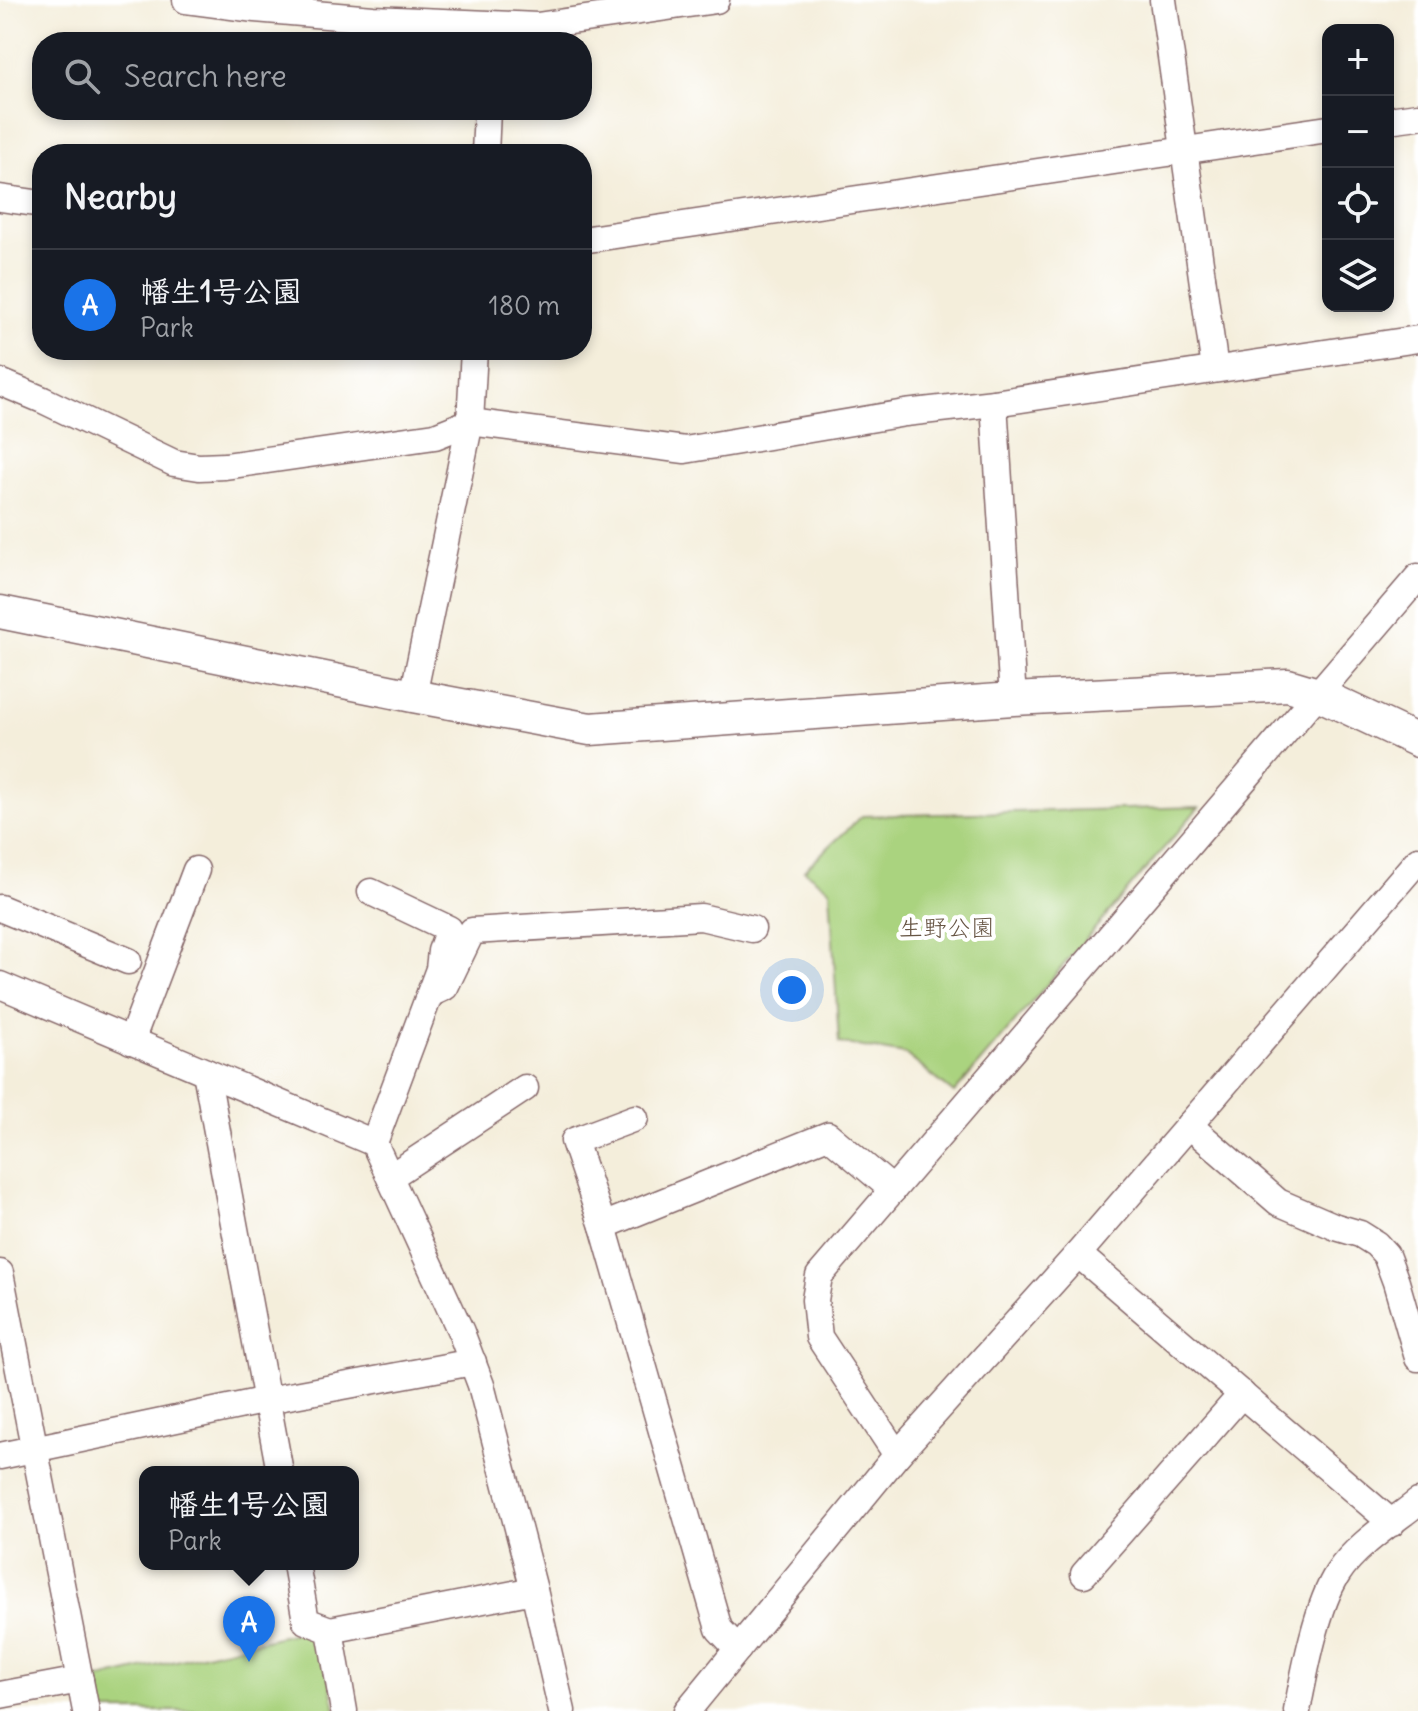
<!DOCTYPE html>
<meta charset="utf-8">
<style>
:root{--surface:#171b24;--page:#242831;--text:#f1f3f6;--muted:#9ea1a6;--line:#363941;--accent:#1a73e8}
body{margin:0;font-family:Delius,"Klee One",sans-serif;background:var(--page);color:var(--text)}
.controls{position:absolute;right:24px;top:24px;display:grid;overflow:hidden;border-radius:16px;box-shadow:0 4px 12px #0003}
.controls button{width:72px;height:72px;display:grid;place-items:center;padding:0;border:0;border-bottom:2px solid var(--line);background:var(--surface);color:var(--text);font:40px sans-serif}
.you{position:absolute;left:792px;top:990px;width:28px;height:28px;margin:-20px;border:6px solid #fff;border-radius:50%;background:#1a73e8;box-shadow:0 0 0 12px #1a73e833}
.badge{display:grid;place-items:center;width:52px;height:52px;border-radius:50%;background:var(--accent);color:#fff;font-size:26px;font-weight:700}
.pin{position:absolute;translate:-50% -66px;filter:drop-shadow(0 2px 4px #0008)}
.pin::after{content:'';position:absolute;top:42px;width:28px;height:24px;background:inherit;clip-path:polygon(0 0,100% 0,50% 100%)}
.popup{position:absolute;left:139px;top:1466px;width:220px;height:104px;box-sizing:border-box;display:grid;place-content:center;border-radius:16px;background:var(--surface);filter:drop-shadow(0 2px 6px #0005);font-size:26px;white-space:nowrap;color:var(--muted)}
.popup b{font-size:30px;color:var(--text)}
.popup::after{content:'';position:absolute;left:50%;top:100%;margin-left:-16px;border:16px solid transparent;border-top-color:var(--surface)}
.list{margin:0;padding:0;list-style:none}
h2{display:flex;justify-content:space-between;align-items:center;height:104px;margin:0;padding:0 32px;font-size:34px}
h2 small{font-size:26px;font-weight:400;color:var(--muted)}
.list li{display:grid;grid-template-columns:52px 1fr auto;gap:24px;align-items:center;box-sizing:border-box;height:112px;padding:0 32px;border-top:2px solid var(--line)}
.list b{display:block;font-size:30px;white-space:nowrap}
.list p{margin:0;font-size:26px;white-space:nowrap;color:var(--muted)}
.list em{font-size:26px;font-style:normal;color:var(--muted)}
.icon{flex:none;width:44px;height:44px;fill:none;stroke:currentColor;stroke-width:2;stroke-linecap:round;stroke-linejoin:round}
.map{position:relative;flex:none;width:1418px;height:1711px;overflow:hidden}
.search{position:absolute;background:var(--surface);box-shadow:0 4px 12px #0003;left:32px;top:32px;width:560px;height:88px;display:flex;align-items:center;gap:20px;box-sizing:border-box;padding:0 28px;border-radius:32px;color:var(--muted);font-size:30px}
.panel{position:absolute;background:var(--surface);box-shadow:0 4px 12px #0003;left:32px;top:144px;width:560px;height:216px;border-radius:32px}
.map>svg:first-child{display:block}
</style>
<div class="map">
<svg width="1418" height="1711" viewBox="0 0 1418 1711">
<rect width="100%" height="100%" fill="#fff"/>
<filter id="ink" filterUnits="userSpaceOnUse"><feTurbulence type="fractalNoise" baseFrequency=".0125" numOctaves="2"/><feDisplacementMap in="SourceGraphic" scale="16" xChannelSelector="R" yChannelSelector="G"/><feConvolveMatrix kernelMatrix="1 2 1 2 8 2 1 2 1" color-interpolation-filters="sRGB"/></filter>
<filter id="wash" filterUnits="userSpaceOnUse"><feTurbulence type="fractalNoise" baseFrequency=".006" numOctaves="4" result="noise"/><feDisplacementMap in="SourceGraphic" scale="32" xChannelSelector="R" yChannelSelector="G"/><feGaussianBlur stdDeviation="1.8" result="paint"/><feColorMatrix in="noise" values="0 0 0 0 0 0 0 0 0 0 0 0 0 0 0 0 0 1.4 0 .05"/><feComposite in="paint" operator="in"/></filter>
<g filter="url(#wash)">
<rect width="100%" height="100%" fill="#f4eedb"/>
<!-- green -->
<g fill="#aad37f" stroke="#7a7955" stroke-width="2">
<path d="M1199 807 954 1093 905 1054 839 1043 830 890 804 870 862 816Z"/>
<path d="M299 1632 323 1643 336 1711H97L91 1681Z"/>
</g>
</g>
<g filter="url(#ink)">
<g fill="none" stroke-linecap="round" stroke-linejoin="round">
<defs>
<g id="minor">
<path d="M186 0 255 9 373 19 537 26 716 0"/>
<path d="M1163 0 1215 369"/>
<path d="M1388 120 1418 116"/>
<path d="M485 154 487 110"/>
<path d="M0 198 42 204"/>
<path d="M582 240 1328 129"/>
<path d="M0 382 43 400 174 463 199 467 225 466 435 436 470 422 685 450 905 413 994 403 1418 339"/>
<path d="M994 403 1013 699"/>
<path d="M413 696 470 422 474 350"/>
<path d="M371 892 449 929 441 951 439 969 374 1143"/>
<path d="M0 908 128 961"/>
<path d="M0 985 374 1143 461 1332 481 1385 534 1590 562 1711"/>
<path d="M430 994 445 987 472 931 701 917 752 929"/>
<path d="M131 1041 196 870"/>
<path d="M206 1072 280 1472"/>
<path d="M635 1118 574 1141 603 1226 719 1629 738 1649"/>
<path d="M1189 1125 1278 1202 1336 1227 1360 1234 1376 1244 1386 1255 1396 1282 1418 1358"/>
<path d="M390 1177 525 1088"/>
<path d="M603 1226 828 1135 893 1190"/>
<path d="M1078 1254 1392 1523"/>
<path d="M0 1273 86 1711"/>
<path d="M897 1455 819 1337 815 1300 819 1276 1418 577"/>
<path d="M0 1456 267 1400 473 1362"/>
<path d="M296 1564 306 1621 330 1630 344 1711"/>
<path d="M1084 1574 1242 1394"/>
<path d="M330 1630 534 1590"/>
<path d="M0 1695 80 1680"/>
<path d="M687 1711 897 1455 1078 1254 1418 860"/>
<path d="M1297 1711C1304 1674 1317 1604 1338 1573 1355 1546 1393 1522 1418 1502"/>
</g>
<path id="tertiary" d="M0 612 413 696 590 729 1013 699 1288 685 1318 694 1418 741"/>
</defs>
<!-- minor casing -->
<use href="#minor" stroke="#866769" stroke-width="29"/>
<!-- tertiary casing -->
<use href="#tertiary" stroke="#866769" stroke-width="35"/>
<!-- minor -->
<use href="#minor" stroke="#fff" stroke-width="26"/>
<!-- tertiary -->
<use href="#tertiary" stroke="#fff" stroke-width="32"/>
</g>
</g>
<g text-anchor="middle" stroke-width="8" stroke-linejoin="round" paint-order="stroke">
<!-- park labels -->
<g font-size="24" fill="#675544" stroke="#fff">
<text x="947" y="936">生野公園</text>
</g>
</g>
</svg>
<div class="controls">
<button>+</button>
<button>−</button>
<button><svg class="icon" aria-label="locate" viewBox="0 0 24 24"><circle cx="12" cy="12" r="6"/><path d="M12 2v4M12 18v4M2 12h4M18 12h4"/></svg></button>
<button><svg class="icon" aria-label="layers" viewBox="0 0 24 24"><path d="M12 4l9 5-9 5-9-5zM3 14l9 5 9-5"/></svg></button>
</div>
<div class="you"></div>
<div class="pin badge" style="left:249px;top:1662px">A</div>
<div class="popup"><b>幡生1号公園</b>Park</div>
<div class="search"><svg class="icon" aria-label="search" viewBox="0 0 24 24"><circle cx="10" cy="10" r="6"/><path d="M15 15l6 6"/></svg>Search here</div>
<section class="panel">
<h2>Nearby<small></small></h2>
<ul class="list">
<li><span class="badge">A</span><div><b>幡生1号公園</b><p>Park</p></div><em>180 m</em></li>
</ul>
</section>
</div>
